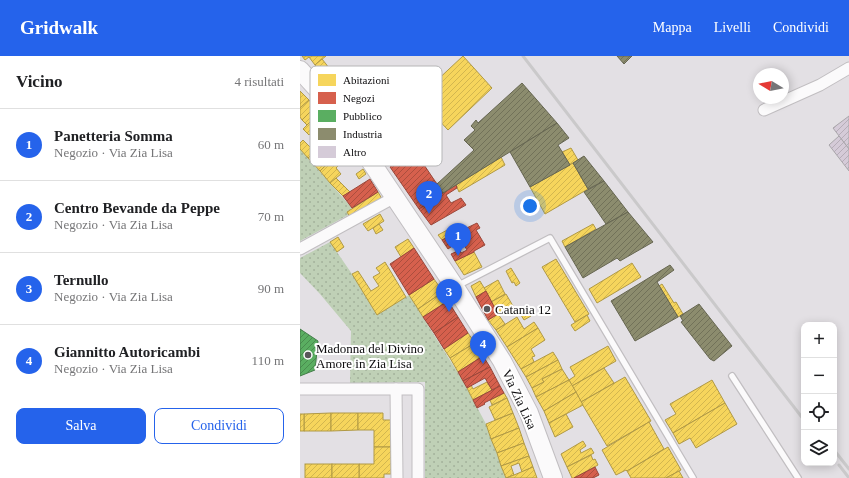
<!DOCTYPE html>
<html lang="it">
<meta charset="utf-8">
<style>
:root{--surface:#fff;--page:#f6f6f6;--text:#202124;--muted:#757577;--line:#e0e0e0;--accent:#2563eb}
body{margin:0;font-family:"Times New Roman",serif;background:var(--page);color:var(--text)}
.controls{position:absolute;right:12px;bottom:12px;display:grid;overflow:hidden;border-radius:8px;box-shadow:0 2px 10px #0003}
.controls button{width:36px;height:36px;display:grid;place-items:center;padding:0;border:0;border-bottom:1px solid var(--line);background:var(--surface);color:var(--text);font:20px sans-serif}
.compass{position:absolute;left:453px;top:12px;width:36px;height:36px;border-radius:50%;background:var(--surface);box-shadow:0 2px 10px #0003;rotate:280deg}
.you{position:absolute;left:230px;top:150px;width:14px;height:14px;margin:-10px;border:3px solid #fff;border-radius:50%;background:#1a73e8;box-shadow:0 0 0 6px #1a73e833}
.badge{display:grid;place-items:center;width:26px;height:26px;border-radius:50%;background:var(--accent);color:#fff;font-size:13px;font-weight:700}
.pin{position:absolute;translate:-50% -33px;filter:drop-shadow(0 1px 2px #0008)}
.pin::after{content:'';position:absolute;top:21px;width:14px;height:12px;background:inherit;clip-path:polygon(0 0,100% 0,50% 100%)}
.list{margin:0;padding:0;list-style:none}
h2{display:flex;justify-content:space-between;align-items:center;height:52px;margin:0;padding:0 16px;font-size:17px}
h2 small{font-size:13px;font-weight:400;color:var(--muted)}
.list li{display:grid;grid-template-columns:26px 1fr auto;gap:12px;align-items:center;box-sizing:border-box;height:72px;padding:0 16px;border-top:1px solid var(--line)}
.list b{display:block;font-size:15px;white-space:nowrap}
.list p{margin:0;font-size:13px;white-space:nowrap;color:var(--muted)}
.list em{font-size:13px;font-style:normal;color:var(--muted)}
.actions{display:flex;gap:8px;padding:12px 16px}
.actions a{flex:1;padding:9px 0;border:1px solid var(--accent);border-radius:8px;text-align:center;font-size:14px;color:var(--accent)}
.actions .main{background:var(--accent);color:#fff}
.icon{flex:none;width:22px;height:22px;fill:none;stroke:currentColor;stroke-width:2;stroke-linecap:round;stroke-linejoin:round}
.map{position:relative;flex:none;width:549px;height:422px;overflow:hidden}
header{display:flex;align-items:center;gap:24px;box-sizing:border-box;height:56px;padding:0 20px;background:var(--accent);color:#fff}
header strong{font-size:19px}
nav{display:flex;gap:22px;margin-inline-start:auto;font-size:14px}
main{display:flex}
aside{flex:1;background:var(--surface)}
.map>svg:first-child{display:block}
</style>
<header>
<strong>Gridwalk</strong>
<nav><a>Mappa</a><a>Livelli</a><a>Condividi</a></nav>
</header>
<main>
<aside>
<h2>Vicino<small>4 risultati</small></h2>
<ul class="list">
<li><span class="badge">1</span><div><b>Panetteria Somma</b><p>Negozio · Via Zia Lisa</p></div><em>60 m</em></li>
<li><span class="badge">2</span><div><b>Centro Bevande da Peppe</b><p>Negozio · Via Zia Lisa</p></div><em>70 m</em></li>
<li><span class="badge">3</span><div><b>Ternullo</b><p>Negozio · Via Zia Lisa</p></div><em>90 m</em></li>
<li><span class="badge">4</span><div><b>Giannitto Autoricambi</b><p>Negozio · Via Zia Lisa</p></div><em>110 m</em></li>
</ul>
<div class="actions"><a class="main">Salva</a><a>Condividi</a></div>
</aside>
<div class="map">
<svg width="549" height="422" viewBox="0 0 549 422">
<defs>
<pattern id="grass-dots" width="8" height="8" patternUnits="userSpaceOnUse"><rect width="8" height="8" fill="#bfd0b6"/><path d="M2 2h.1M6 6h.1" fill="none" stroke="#a3b19b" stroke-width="1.8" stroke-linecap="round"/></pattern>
<pattern id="homes-hatch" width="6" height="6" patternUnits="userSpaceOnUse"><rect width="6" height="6" fill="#f6d55c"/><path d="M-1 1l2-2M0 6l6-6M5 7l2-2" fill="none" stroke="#d2b64f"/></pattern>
<pattern id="shops-hatch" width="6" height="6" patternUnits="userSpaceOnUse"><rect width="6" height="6" fill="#d6604d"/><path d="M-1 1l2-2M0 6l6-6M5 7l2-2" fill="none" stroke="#ac4e3e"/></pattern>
<pattern id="public-hatch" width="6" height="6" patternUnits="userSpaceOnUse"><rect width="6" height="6" fill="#5aae61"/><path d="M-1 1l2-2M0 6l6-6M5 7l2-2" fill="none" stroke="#498c4e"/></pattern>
<pattern id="industry-hatch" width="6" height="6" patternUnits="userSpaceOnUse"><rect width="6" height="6" fill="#8c8c6e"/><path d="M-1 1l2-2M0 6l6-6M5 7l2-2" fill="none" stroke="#717159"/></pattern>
<pattern id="building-hatch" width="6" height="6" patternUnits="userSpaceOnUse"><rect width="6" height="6" fill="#d5cbd8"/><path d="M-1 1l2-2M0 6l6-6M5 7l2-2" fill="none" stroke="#b6adb8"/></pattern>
</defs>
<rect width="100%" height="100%" fill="#e3e0e4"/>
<!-- grass -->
<g fill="url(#grass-dots)">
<path d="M0 93 52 152 47 156 48 159 0 185Z"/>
<path d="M30 186 52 218 77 259 109 239 163 325 186 368 206 422H125V326L50 327 51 275 20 238 0 217V202Z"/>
</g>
<!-- homes -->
<g fill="url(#homes-hatch)" stroke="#b09945">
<path d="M2 0H26L15 9 9 1 5 4Z"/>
<path d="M163 0 192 32 148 74 118 42Z"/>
<path d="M22 3 34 18 37 16 43 25 40 27 46 34 39 39 15 9Z"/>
<path d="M0 35 9 44 0 52Z"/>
<path d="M9 44 15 51 2 64 0 61V52Z"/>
<path d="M15 51 20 56 7 69 2 64Z"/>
<path d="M20 56 25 63 9 79 3 73Z"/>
<path d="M3 84 12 93 16 89 19 92 8 102 0 93V87Z"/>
<path d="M23 88 33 97 30 99 33 102 20 115 8 102Z"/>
<path d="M47 89 57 103 51 108 45 103 36 112 41 118 30 127 20 115Z"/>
<path d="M271 92 278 104 270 109 262 96Z"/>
<path d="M201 101 205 109 159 136 156 129Z"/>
<path d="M273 107 288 133 245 158 230 131Z"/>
<path d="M63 113 66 118 59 123 56 118Z"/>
<path d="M36 122 50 136 43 140 30 127Z"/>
<path d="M78 136 82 143 51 163 47 156Z"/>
<path d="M80 158 84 165 68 175 63 168Z"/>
<path d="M79 168 83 174 76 178 73 172Z"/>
<path d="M293 168 296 173 265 191 262 185Z"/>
<path d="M151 172 154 178 142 184 138 179Z"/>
<path d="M38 181 44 191 37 196 30 186Z"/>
<path d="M108 183 114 192 101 201 95 191Z"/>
<path d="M174 196 182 211 164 219 155 205Z"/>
<path d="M256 203 289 258 275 266 242 211Z"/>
<path d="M85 206 106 241 77 259 52 218 58 215 71 235 79 230 73 221 80 217 76 212Z"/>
<path d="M332 207 341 221 297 247 289 233Z"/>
<path d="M211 212 220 227 216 230 214 226 212 227 206 215Z"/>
<path d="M134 223 143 236 118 253 109 239Z"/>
<path d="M198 224 205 238 191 246 184 232Z"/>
<path d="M180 225 186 235 176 241 171 230Z"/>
<path d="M362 228 374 247 376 246 383 258 378 261 359 230Z"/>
<path d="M143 236 148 245 123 261 118 253Z"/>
<path d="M206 238 213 250 198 258 191 246Z"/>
<path d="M227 255 231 260 224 264 221 259Z"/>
<path d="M198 258 205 268 196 274 188 264Z"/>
<path d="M287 259 290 265 275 275 271 269Z"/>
<path d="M217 261 224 273 234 266 238 272 207 291 196 274Z"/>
<path d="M238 272 245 284 231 293 235 300 232 301 234 306 221 313 207 291Z"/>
<path d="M168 277 175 287 150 302 144 293Z"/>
<path d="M175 287 183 300 158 316 150 302Z"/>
<path d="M308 290 316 305 272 330 269 324 275 320 270 311Z"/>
<path d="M253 296 258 304 226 321 221 313Z"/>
<path d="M258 304 262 313 242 323 244 326 232 332 226 321Z"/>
<path d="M304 312 314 327 281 346 272 330Z"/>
<path d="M262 313 269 324 236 341 232 332 244 326 242 323Z"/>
<path d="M325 321 351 365 307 390 281 346Z"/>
<path d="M269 324 276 336 244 355 236 341Z"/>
<path d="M412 324 425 347 373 377 365 364 376 358 370 348Z"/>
<path d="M187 326 192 334 173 344 167 332 171 329 173 333Z"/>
<path d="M276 336 283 349 249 367 244 355Z"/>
<path d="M204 337 207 342 192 349 190 344Z"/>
<path d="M207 342 213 357 195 364 189 351Z"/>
<path d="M425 347 437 368 396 392 390 382 379 388 373 377Z"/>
<path d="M31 357V375H4V358Z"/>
<path d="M31 357H58V374L31 375Z"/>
<path d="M58 357H83V364H91V391H74V374H58Z"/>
<path d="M213 357 219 372 191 383 186 368Z"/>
<rect x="0" y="358" width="4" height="17"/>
<path d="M266 358 273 371 255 381 249 367Z"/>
<path d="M349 366 364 393 327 415 326 414 316 419 302 394Z"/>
<path d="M219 372 224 387 197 397 191 383Z"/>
<path d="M283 385 286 390 280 394 281 397 291 392 294 397 267 411 261 398Z"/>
<path d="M224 387 229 400 201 410 197 397Z"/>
<path d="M74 391H91V418H84V422H59V408H74Z"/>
<path d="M368 391 381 414 366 422H331L327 415Z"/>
<path d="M291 399 293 404 295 403 298 409 274 422H272L267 411Z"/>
<path d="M229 400 233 411 222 416 219 407 211 410 214 419 206 422 201 410Z"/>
<rect x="5" y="408" width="27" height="14"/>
<rect x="32" y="408" width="27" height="14"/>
<path d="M233 411 237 422H206L214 419Z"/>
<path d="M379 415 383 422H366Z"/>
</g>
<!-- shops -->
<g fill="url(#shops-hatch)" stroke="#9a473a">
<path d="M114 94 143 137 119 153 90 111Z"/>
<path d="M70 123 78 136 52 152 43 140Z"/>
<path d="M156 129 157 132 146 139 151 147 161 142 166 149 131 169 119 153 128 147 131 150 141 144 138 140Z"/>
<path d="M177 167 180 172 176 174 185 189 174 195V196L155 205 151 198 160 194 161 197 167 194 160 182 154 186 155 188 148 193 142 184Z"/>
<path d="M114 192 134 223 109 239 90 208Z"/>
<path d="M186 235 198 258 188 264 176 241Z"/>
<path d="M148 245 158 261 134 277 123 261Z"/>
<path d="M158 261 168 277 144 293 134 277Z"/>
<path d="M183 300 190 311 163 325 158 316Z"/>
<path d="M190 311 200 330 192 334 185 322 167 332 163 325Z"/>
<path d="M200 330 204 337 184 347 185 348 177 352 173 344Z"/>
<path d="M295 411 299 419 293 422H274Z"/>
</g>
<!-- public -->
<path fill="url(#public-hatch)" stroke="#437d48" d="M0 273 18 285 15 314 0 320Z"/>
<!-- industry -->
<g fill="url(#industry-hatch)" stroke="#666651">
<path d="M317 0H332L324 8Z"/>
<path d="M222 27 257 67 143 137 137 128 174 94 164 84 175 74 171 70 176 64 178 67Z"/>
<path d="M257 67 269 82 258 89 270 109 230 131 210 96Z"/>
<path d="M284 100 304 125 288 133 273 107Z"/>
<path d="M304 125 328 156 306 168 284 136Z"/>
<path d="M328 156 353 186 320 205 317 202 283 222 265 191Z"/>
<path d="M370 209 374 214 357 226 378 261 335 285 311 245Z"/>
<path d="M399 248 432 290 414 305 410 303 381 266 383 265 380 260Z"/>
</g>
<!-- building -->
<g fill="url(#building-hatch)" stroke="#a9a6aa">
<path d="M549 60V93L533 72Z"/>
<path d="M539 80 549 93V115L529 89Z"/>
</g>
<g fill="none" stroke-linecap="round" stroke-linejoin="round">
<defs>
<g id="service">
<path d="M157 230 250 182 393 422"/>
<path d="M432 320 498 422"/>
</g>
<g id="minor">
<path d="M464 54 520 29 549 12"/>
<path d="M0 193 95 141"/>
<path d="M0 333H118V422"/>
<path d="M96 333 97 422"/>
</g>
<path id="primary" d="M0 14 20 36 63 94 155 231 202 305 229 357 253 422"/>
</defs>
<!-- service casing -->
<use href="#service" stroke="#c1bec1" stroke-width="8"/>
<!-- minor casing -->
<use href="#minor" stroke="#c1bec1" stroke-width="13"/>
<!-- primary casing -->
<use href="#primary" stroke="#c1bec1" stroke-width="20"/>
<!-- service -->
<use href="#service" stroke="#fbfafb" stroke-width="5.5"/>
<!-- minor -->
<use href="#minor" stroke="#fbfafb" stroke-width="11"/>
<!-- primary -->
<use href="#primary" stroke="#fbfafb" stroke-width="18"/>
<!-- rail -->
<g stroke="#cac9ca" stroke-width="3">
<path d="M223 0 504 364"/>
<path d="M534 394 549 413"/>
<path d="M539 409 549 422"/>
</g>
</g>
<!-- markers -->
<g fill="#585659" stroke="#fff" stroke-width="1.5">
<circle cx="187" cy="253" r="4"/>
<circle cx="8" cy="299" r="4"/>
</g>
<g text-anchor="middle" stroke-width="4" stroke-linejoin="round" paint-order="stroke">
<!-- poi labels -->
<g font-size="13" fill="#0d0c0e" stroke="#fff" text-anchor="start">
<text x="195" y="258">Catania 12</text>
<text x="16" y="297">Madonna del Divino<tspan x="16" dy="15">Amore in Zia Lisa</tspan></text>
</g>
<!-- street labels -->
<g font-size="13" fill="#0d0c0e" stroke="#fff">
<text transform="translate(220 343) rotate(65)" y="5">Via Zia Lisa</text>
</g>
</g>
<!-- legend -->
<rect x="10" y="10" width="132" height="100" rx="6" fill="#fff" stroke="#b6b6b7" stroke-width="1"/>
<rect x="18" y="18" width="18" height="12" fill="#f6d55c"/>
<rect x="18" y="36" width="18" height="12" fill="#d6604d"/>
<rect x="18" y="54" width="18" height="12" fill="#5aae61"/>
<rect x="18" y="72" width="18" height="12" fill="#8c8c6e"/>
<rect x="18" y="90" width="18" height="12" fill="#d5cbd8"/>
<g font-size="11" fill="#0d0c0e">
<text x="43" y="28">Abitazioni</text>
<text x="43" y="46">Negozi</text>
<text x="43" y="64">Pubblico</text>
<text x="43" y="82">Industria</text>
<text x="43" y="100">Altro</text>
</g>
</svg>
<div class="controls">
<button>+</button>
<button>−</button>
<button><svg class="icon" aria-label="locate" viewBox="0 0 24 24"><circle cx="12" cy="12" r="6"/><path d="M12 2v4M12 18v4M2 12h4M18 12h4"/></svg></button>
<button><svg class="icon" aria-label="layers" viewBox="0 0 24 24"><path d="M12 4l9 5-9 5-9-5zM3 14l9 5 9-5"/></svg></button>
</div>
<svg class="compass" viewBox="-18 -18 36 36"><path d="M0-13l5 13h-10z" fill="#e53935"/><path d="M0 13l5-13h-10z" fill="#757577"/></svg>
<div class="you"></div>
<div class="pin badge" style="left:158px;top:200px">1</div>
<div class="pin badge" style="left:129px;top:158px">2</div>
<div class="pin badge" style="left:149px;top:256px">3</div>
<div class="pin badge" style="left:183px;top:308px">4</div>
</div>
</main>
